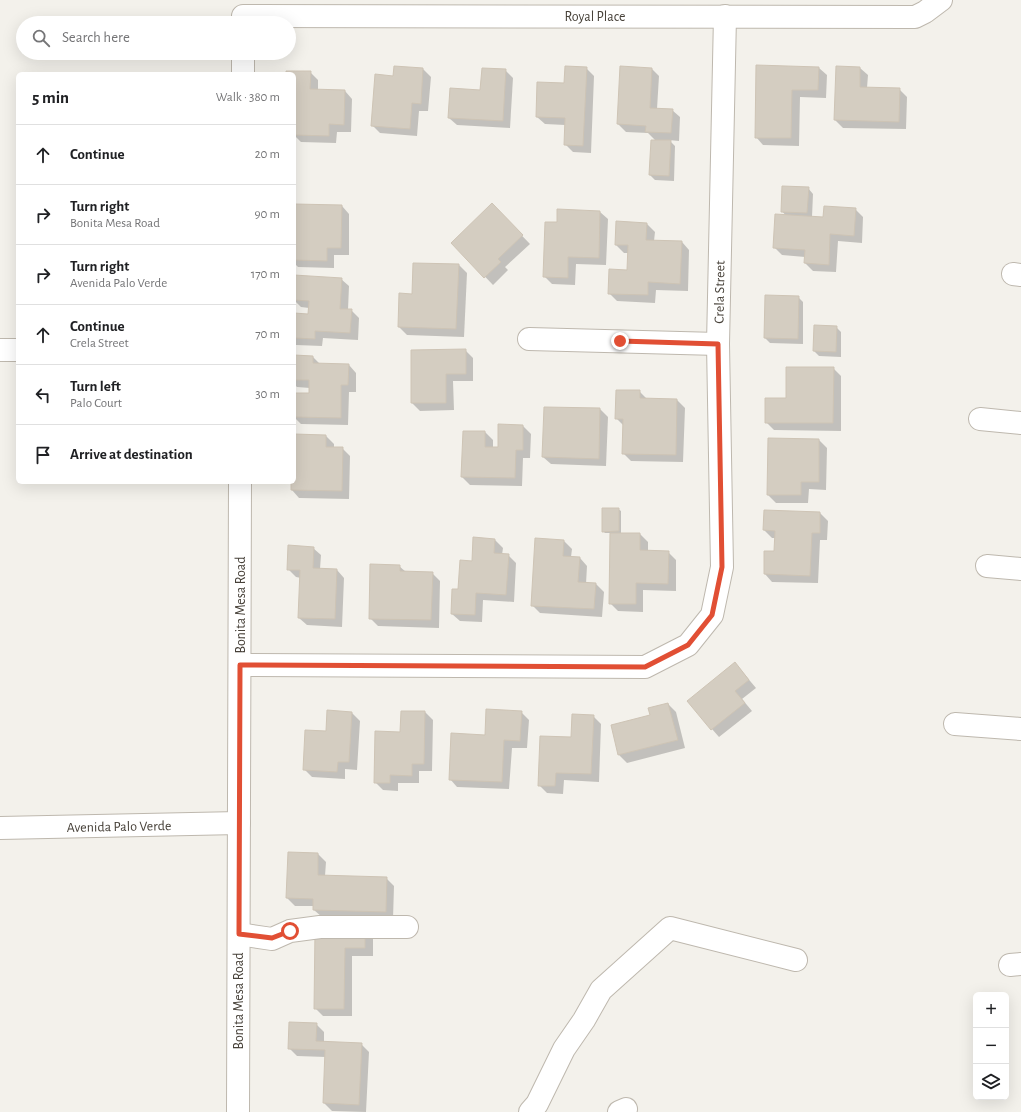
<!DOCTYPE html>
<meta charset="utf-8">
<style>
:root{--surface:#fff;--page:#f6f6f6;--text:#202124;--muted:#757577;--line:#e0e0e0}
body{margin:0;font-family:"Alegreya Sans",sans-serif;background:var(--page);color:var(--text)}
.controls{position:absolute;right:12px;bottom:12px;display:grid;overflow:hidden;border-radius:6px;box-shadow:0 4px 16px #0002}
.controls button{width:36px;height:36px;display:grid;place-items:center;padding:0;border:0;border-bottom:1px solid var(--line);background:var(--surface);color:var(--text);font:20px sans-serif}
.stop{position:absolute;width:12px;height:12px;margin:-9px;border:3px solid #e14f34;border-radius:50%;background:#fff}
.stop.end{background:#e14f34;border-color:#fff;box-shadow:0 1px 4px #0008}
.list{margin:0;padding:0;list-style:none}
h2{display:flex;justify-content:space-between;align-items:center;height:52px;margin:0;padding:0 16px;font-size:17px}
h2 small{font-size:13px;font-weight:400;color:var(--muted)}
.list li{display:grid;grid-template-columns:26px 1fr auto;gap:12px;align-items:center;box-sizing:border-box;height:60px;padding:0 16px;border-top:1px solid var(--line)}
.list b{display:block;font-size:15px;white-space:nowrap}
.list p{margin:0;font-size:13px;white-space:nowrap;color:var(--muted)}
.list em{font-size:13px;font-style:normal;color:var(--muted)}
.icon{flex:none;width:22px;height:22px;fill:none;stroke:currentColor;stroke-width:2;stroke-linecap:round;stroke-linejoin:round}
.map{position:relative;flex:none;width:1021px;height:1112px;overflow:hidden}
.search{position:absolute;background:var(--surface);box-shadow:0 4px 16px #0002;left:16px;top:16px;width:280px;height:44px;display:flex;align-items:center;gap:10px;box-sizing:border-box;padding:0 14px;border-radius:22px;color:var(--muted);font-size:15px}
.panel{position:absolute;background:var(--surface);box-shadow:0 4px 16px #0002;left:16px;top:72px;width:280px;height:412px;border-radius:6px}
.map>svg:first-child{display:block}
</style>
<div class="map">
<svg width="1021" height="1112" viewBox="0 0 1021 1112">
<rect width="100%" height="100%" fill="#f3f1eb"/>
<!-- shadow -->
<g fill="#0003">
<path d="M757 66 819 68 827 75 826 98 800 97 799 146 763 145 756 137Z"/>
<path d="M586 68 594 76 591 153 573 152 565 144V125L545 124 537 117 565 84Z"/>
<path d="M651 68 659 76 657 109 672 110 680 117 679 141 669 140 675 146 674 181 655 180 650 175 656 141 648 133 626 132 618 124Z"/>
<path d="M860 68 868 75 867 88 899 89 907 97 906 129 843 128 835 120Z"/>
<path d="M423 69 431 77 428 111H419L417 136 380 133 372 125Z"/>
<path d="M505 70 513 78 510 128 457 125 449 118Z"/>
<path d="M310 72 318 80V90L345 91 352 99 351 132H337L336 143 301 142 294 135V74H287Z"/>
<path d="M808 188 813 194 812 217 824 218 855 209 863 217 862 243 838 241 836 272 813 271 805 263V257L782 255 774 247 786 216 782 211Z"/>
<path d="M294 205 342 206 349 214V255H334V268L298 267 294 263Z"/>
<path d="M600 212 608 219 606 265 576 264 575 285 552 284 544 276 558 223Z"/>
<path d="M500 213 530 244 505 267 508 270 493 285 453 243Z"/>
<path d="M647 224 655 232 654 241 682 242 689 250 688 291 656 290 655 303 617 301 609 293 628 271 629 253H624L616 245Z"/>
<path d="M459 265 467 273 464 337 407 335 399 327 413 295Z"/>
<path d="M341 279 349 286 348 310H351L359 318 358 340 323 338 322 346 296 345 294 343V314L309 315V308L301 307 294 300V290Z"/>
<path d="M798 297 803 302V344L770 343 765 338Z"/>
<path d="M836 327 841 332V357L819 356 814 351Z"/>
<path d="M465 350 473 358V381H453L454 410 420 411 412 403Z"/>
<path d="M294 356 313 357 320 364 349 365 356 373V392H349L348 425 301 424 294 417V394H310V388L297 387 294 384Z"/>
<path d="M833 368 841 376V431L774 430 766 422 786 399Z"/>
<path d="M639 391 647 399 677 400 685 408 683 462 631 461 623 453 624 426 616 418Z"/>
<path d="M545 408 600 409 608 417 606 466 551 464 543 457Z"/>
<path d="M523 426 531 434 530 458H523L522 486 470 485 462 477 485 432 493 440V448H499Z"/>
<path d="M294 435 326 436 334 444V448H342L350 456 349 499 299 498 292 490V482H294Z"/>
<path d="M819 440 827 448 826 490 809 489 808 503H776L768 495Z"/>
<path d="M618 509 621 511V534H640L648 542V552H668L676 560V591L643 590V612L618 611 610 603 611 533H605L603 531Z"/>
<path d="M820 513 828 521 827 540H820L818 583 772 582 765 574 775 552 776 538H772L764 530Z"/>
<path d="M495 540 503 548 502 555H508L516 563 514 602 483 600 482 622 460 621 452 614 459 590 473 562Z"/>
<path d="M564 541 572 549 571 557 580 558 587 566 586 584H596L604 592 602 617 540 613 532 605Z"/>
<path d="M313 548 321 555 320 569 337 570 344 578 342 627 307 625 299 618 301 578 296 577 288 569Z"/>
<path d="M399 566 406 572 432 573 440 581 439 628 378 626 370 618Z"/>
<path d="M735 663 756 688 742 699 752 711 719 737 712 729Z"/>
<path d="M668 704 676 712 685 748 627 763 619 755 612 725 651 716Z"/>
<path d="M425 712 433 720 432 771H419V783H398V791L383 790 375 782 401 733Z"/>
<path d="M521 712 529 720 527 748H512L509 789 457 787 450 779 485 736Z"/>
<path d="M352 713 360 721 357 770 345 769V779L312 777 304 769 327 732Z"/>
<path d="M593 716 601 724 599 782 564 780 563 794 547 793 539 785 572 738Z"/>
<path d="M289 853 318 854 326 862 325 876 386 878 394 886 393 919 322 917 314 910V906H295L287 898Z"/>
<path d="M316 931H365L373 939V956H352V1016H323L315 1008Z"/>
<path d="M316 1024 324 1032V1042L361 1044 369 1052 366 1112 332 1111 324 1103 326 1057 297 1056 289 1048Z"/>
</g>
<!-- building -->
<g fill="#d4cdc1" stroke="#cec4b5">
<path d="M756 65 819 67 818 90H792L791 138H755Z"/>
<path d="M394 66 423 68 421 104 412 103 410 129 371 126 375 74 393 76Z"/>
<path d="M565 66 587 67 583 146 564 145 565 118 536 117 537 82 564 83Z"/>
<path d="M620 66 652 68 650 108 673 109 671 133 645 132 646 126 617 124Z"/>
<path d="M836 66 860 67V87L900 88 899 122 834 120Z"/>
<path d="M482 68 506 69 503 121 448 118 450 88 480 90Z"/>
<path d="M286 71H311L310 89 345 90 344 125 329 124V136L294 135V74H286Z"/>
<path d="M651 140H671L669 176 649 175Z"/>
<path d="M782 186 809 187 807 213 781 212Z"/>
<path d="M492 203 523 235 498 259 501 262 484 278 451 243Z"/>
<path d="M294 204 342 205 341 248H327V261L294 260Z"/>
<path d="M824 206 856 208 854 236 830 234 829 265 804 263 805 250 773 248 775 214 823 217Z"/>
<path d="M557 209 600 211 599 258 568 257V278L543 277 545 222H557Z"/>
<path d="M616 221 647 223 646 240 682 241 680 284 648 282V295L608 294 609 269 627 270 628 245H615Z"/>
<path d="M413 263 459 264 456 329 398 327 399 293 412 294Z"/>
<path d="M294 275 342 278 340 309H352L350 333 315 331V339L294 338V313L308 314 309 301 294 300Z"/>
<path d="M765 295 799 296 798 339 764 338Z"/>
<path d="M814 325 837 326 836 352 813 351Z"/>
<path d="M466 349V374H446V403H411V350Z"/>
<path d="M294 355 313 356V363L349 364 348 385H341V418L294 417V393H309V380H294Z"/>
<path d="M786 367H834L833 423H765V398H786Z"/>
<path d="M616 390H640V398L677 399 676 455 622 454 623 419H615Z"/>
<path d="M544 407 600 408 599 459 542 457Z"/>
<path d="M498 424 523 425V450H516L515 478 461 477 463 431H485V447H498Z"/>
<path d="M294 434 326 435V447H343L342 491 291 490V482H294Z"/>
<path d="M768 438 819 439V482H801V495H767Z"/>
<path d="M602 508H619V531L602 532Z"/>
<path d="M764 510 820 512V533H812L810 576 764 574V551H774L775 531 763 530Z"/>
<path d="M610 533H640V550L669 551 668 584 636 583V604H609Z"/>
<path d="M473 537 495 539 494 553 509 554 506 595 476 593 475 615 451 614 452 589H458L460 560 472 561Z"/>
<path d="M535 538 564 540 563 556 580 557 578 582 596 583 594 609 531 606Z"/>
<path d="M288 545 314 547 313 568 337 569 335 619 298 618 300 570H287Z"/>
<path d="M370 564 400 565V571L433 572 431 620 369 619Z"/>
<path d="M735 662 749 680 735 691 745 703 711 730 687 701Z"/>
<path d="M668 703 678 740 618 755 611 725 650 715 648 708Z"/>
<path d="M486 709 522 711 520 741 504 740 502 782 449 780 451 733 485 735Z"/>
<path d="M327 710 352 712 349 762H338L337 772 303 770 305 730 326 731Z"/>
<path d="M401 711H425L424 764H412V776L390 775V783H374L375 731 400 732Z"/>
<path d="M572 714 594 715 591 774 556 773 555 786H538L540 736 571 737Z"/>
<path d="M288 852 318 853V875L387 877 386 912 313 910V899L286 898Z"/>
<path d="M315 930H365V948H345L344 1009H314Z"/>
<path d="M289 1022 317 1023 316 1041 362 1043 359 1105 323 1103 325 1050 288 1049Z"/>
</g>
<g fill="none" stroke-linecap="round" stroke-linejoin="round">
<defs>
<g id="minor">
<path d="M243 16 915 17 925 12 941 0"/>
<path d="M243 74V53"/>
<path d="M1013 274 1021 275"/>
<path d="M529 339 718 344"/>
<path d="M0 350H18"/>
<path d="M980 419 1021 423"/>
<path d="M987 566 1021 569"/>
<path d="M240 665 645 667 688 645 712 615 722 567 718 344 725 16"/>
<path d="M955 724 1021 729"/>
<path d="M0 828 239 823"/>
<path d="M239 934 272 939 290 931 320 927H407"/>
<path d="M1010 965 1021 964"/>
<path d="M238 1112 240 482"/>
<path d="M530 1112 537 1104 564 1049 584 1020 601 990 670 928 796 960"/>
<path d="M619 1112 626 1109"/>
</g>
</defs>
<!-- minor casing -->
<use href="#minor" stroke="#beb8ae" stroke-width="24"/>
<!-- minor -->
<use href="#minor" stroke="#fff" stroke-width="22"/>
</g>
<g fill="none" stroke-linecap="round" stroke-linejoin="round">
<!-- route -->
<path stroke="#e14f34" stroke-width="5" d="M290 931 272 938 239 934 240 665 645 667 688 645 712 615 722 567 718 344 620 341"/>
</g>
<g text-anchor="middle" stroke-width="3.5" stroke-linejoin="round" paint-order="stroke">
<!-- street labels -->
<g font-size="14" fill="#474139" stroke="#fff">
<text x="595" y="21">Royal Place</text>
<text transform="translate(719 292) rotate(-89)" y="5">Crela Street</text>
<text transform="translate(240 605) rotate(-90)" y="5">Bonita Mesa Road</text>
<text transform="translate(119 826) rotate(-1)" y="5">Avenida Palo Verde</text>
<text transform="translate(238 1001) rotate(-90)" y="5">Bonita Mesa Road</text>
</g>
</g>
</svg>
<div class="controls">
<button>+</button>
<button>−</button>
<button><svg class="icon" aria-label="layers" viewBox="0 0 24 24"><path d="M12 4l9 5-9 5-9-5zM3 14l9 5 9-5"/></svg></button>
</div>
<div class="stop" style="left:290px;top:931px"></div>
<div class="stop end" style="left:620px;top:341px"></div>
<div class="search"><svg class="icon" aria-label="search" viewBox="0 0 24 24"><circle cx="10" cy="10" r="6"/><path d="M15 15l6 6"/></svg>Search here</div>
<section class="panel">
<h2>5 min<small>Walk · 380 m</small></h2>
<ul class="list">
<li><svg class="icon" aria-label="ahead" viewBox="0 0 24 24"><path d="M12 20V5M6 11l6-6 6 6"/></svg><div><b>Continue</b></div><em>20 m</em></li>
<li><svg class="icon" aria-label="right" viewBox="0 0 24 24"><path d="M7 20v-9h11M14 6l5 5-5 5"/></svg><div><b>Turn right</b><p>Bonita Mesa Road</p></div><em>90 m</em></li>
<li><svg class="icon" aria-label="right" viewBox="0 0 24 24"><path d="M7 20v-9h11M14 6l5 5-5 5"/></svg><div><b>Turn right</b><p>Avenida Palo Verde</p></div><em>170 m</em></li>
<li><svg class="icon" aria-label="ahead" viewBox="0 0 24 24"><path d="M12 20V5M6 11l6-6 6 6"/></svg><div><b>Continue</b><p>Crela Street</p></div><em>70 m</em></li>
<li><svg class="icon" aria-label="left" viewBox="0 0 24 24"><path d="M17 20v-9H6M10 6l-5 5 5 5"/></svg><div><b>Turn left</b><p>Palo Court</p></div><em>30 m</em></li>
<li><svg class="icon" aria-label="arrive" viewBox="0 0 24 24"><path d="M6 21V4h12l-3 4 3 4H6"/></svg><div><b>Arrive at destination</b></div></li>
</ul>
</section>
</div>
